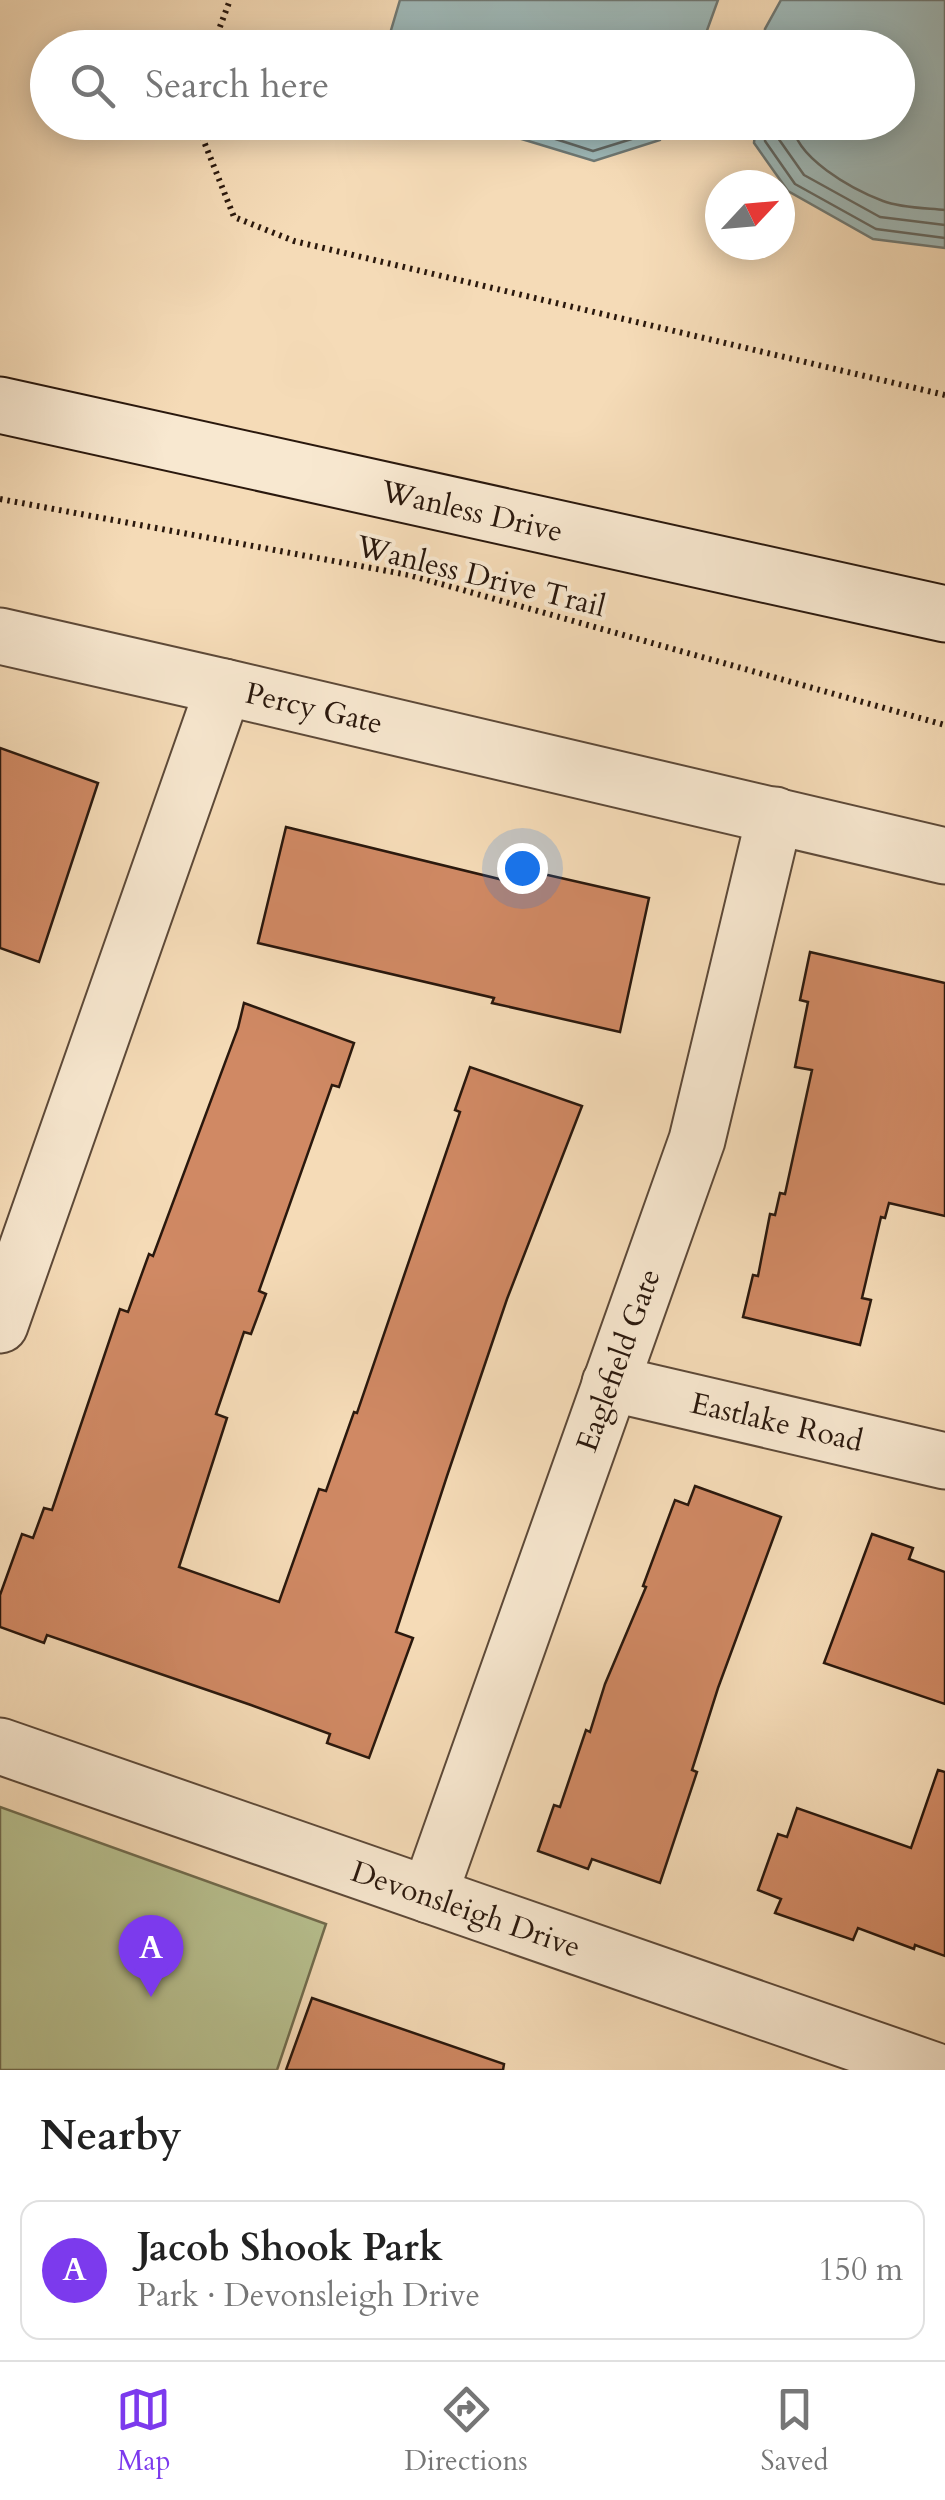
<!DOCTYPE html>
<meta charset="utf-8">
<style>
:root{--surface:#fff;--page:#f6f6f6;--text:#222;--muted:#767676;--line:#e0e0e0;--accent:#7c3aed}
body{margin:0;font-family:Cardo,serif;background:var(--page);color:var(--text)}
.compass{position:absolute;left:705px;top:170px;width:90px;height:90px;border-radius:50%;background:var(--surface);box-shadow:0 5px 25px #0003;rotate:64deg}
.you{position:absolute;left:522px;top:868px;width:35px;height:35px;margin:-25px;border:8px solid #fff;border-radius:50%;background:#1a73e8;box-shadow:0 0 0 15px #1a73e833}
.badge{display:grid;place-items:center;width:65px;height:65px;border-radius:50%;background:var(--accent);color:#fff;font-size:32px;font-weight:700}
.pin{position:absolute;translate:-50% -82px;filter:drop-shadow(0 2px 5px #0008)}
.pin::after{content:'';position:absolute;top:52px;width:35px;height:30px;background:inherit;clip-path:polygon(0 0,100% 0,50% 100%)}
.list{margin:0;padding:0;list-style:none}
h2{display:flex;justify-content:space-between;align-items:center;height:130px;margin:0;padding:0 40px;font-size:42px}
h2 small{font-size:32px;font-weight:400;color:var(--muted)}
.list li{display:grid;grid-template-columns:65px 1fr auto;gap:30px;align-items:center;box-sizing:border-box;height:140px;margin:0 20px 20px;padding:0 20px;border:2px solid var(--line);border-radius:20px}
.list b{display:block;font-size:38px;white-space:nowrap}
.list p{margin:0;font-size:32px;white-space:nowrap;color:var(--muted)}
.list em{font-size:32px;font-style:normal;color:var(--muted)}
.icon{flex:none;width:55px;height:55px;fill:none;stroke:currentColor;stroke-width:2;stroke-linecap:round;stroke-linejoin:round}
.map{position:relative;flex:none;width:945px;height:2070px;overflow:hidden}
.search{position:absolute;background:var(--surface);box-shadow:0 5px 25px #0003;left:30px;right:30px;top:30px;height:110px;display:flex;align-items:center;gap:25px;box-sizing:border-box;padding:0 35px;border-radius:55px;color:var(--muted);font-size:38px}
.sheet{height:290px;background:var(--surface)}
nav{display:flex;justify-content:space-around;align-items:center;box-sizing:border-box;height:140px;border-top:2px solid var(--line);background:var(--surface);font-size:28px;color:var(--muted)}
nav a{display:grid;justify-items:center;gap:5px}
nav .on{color:var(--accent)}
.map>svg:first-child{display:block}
</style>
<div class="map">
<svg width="945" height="2070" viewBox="0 0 945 2070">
<rect width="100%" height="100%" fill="#f5dbb7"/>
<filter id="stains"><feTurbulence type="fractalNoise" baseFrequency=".002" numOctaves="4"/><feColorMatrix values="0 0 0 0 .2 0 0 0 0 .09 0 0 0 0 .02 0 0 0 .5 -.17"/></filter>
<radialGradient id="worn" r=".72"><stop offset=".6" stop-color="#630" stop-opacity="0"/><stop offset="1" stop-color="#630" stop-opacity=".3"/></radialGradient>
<!-- green -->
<path fill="#b8c190" stroke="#716c4e" stroke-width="2.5" d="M0 1807 326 1924 277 2070H0Z"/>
<!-- water -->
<g fill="#9fb9b8" stroke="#707974" stroke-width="2.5">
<path d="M400 0H718L701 47H386Z"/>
<path d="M781 0H945V248L873 239 788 191 754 143 756 123 898 122V48L763 47 765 29Z"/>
<path d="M469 123H668L660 140 594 161Z"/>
</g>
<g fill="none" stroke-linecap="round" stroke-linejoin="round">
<!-- shore -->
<g stroke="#646862" stroke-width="2.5">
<path d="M502 122 593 151 651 133 657 122"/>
<path d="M544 122 593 138 642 122"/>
<path d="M766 122 765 141 795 184 876 229 945 238"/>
<path d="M778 122V138L804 175 880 217 945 225"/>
<path d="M793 122C792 157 854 190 883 201 901 208 926 208 945 210"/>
</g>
</g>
<!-- building -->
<g fill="#d08964" stroke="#2a180d" stroke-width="2.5">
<path d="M0 748 98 783 39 962 0 948Z"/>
<path d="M286 827 536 888 539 873 649 898 620 1032 492 1003 494 998 258 943Z"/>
<path d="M810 952 945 983V1216L889 1203 885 1218 881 1217 862 1298 871 1300 860 1345 743 1317 753 1275 758 1276 770 1214 775 1215 780 1193 785 1194 812 1070 795 1067 808 1002 800 1000Z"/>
<path d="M244 1003 354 1043 339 1087 332 1085 259 1291 266 1294 251 1334 244 1332 216 1414 227 1418 179 1567 279 1602 319 1489 326 1491 354 1412 357 1413 460 1112 455 1110 470 1067 582 1106 507 1299 447 1476 396 1632 413 1638 369 1758 327 1743 330 1734 251 1705 47 1635 44 1643 0 1627V1595L22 1534 33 1538 44 1508 52 1510 120 1309 128 1312 149 1254 153 1256 238 1028Z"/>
<path d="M695 1486 781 1517 718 1688 692 1770 697 1772 660 1883 592 1859 588 1869 538 1851 554 1805 560 1807 586 1730 590 1732 605 1684 646 1587 643 1586 675 1500 688 1505Z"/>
<path d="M872 1534 913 1548 909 1559 945 1572V1704L824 1663Z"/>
<path d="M938 1770 945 1772V1956L915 1945 914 1949 858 1928 853 1940 775 1913 781 1899 758 1890 778 1834 787 1837 797 1808 911 1848Z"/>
<path d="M312 1998 504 2064 503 2070H286Z"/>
</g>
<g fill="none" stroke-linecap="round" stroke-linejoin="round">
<defs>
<g id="street">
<path d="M0 636 224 687"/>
<path d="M0 1325 224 687 945 856"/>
<path d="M610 1383 945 1461"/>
<path d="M0 1746 933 2070"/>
<path d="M429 1895 697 1140 775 815"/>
</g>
<path id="secondary" d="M0 405 945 614"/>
</defs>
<!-- street casing -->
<use href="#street" stroke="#5d4938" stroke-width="59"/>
<!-- secondary casing -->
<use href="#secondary" stroke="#2a180d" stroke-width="59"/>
<!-- path -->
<g stroke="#2a180d" stroke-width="6" stroke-dasharray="2.5 5" stroke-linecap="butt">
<path d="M212 48 230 0"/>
<path d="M202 122 201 134 234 217 294 241 945 395"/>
<path d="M0 499 409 575 945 725"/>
</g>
<!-- street -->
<use href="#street" stroke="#f8e8d0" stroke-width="55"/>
<!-- secondary -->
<use href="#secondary" stroke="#f8e8d0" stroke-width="55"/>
</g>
<g text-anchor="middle" stroke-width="8" stroke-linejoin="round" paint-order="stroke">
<!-- street labels -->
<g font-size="30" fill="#2a180d" stroke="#f8e8d0">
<text transform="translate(472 511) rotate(13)" y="10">Wanless Drive</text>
<text transform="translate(481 576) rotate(14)" y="10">Wanless Drive Trail</text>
<text transform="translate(314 708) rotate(13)" y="10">Percy Gate</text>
<text transform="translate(618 1360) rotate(-70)" y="10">Eaglefield Gate</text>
<text transform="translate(777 1422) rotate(13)" y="10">Eastlake Road</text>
<text transform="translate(466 1909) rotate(19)" y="10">Devonsleigh Drive</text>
</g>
</g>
<rect width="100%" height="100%" filter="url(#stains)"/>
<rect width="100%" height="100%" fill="url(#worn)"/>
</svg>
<svg class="compass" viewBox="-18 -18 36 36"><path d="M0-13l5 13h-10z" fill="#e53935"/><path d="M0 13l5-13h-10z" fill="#767676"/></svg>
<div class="you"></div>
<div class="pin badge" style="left:151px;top:1997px">A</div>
<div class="search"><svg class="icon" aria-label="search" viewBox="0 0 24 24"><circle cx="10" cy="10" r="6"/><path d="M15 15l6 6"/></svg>Search here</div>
</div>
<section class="sheet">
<h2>Nearby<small></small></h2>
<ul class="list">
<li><span class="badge">A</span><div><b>Jacob Shook Park</b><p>Park · Devonsleigh Drive</p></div><em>150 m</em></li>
</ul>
</section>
<nav>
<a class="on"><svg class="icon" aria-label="map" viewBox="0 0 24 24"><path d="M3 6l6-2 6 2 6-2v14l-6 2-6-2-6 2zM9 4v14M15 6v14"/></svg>Map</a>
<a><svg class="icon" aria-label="directions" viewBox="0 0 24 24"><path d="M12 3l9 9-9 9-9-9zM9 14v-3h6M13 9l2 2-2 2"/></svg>Directions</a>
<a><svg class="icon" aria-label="saved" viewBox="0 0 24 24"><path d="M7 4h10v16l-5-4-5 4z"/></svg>Saved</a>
</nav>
